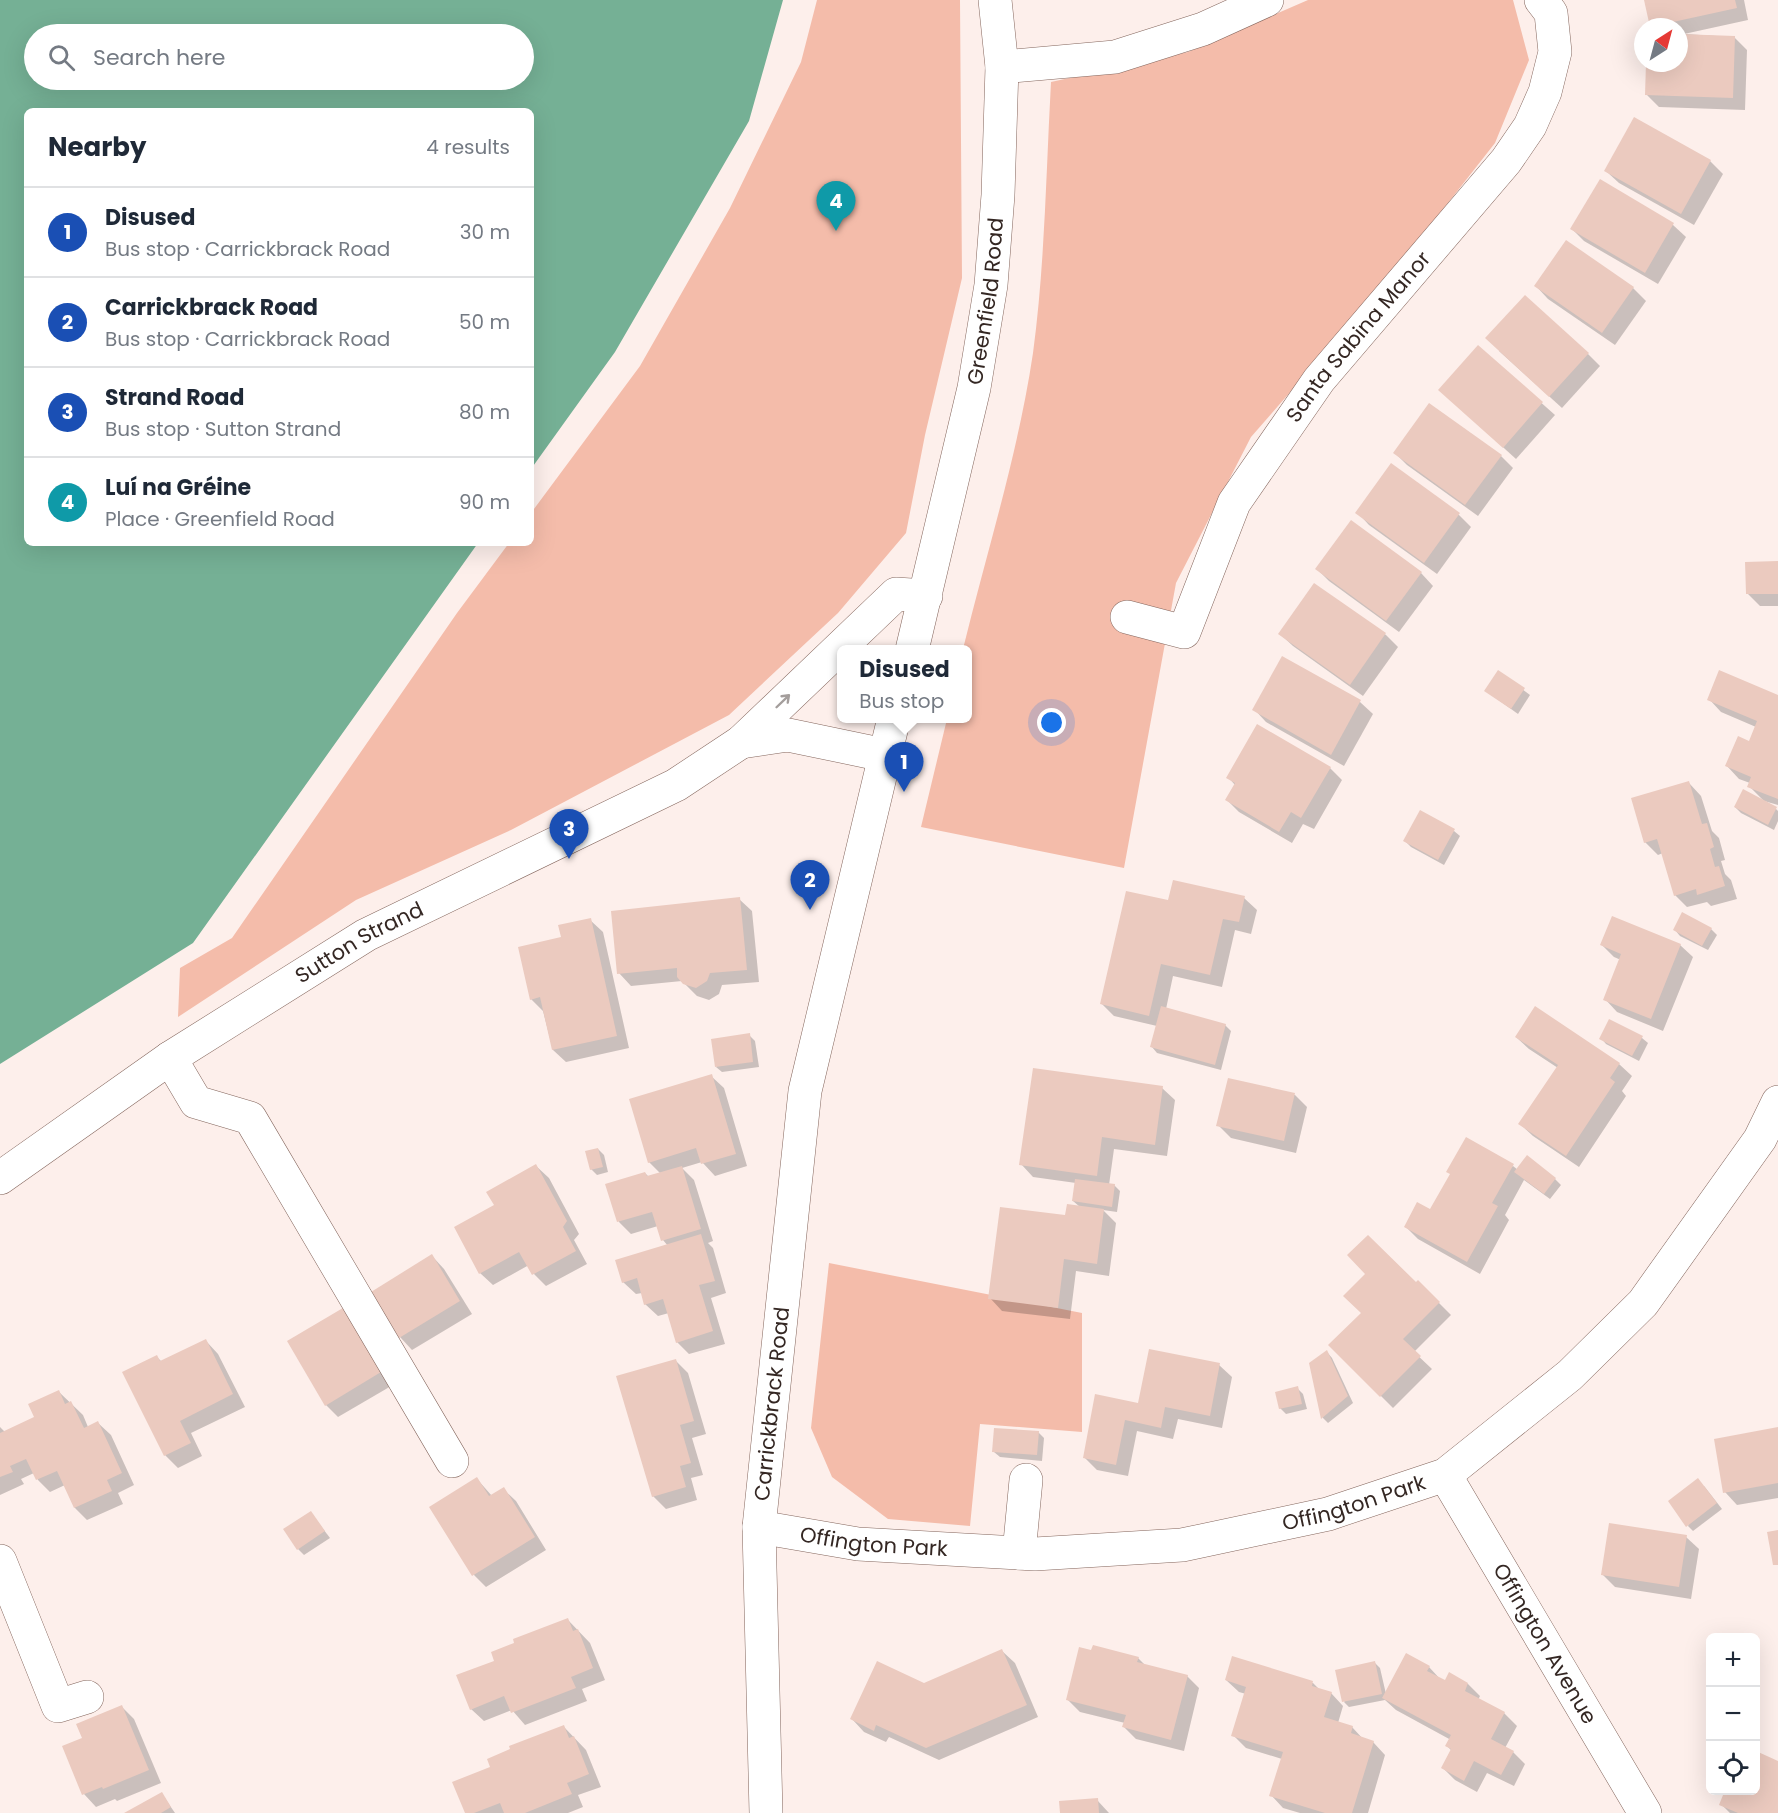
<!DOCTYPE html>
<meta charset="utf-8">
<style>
:root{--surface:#fff;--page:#f2f2f3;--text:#1f2937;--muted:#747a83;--line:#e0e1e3;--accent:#0f7d58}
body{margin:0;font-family:Poppins,sans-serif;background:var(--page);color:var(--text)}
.controls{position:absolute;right:18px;bottom:18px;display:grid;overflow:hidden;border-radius:9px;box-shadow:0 6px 24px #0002}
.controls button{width:54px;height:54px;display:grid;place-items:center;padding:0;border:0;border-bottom:2px solid var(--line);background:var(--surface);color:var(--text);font:30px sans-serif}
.compass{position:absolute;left:1634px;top:18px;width:54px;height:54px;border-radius:50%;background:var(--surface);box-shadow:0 6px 24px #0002;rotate:36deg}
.you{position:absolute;left:1052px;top:723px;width:21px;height:21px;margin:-15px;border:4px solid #fff;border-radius:50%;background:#1a73e8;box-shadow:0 0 0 9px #1a73e833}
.badge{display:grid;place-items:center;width:39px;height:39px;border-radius:50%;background:var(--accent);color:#fff;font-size:20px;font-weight:700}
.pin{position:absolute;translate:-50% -50px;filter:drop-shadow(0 2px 3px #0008)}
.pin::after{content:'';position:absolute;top:32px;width:21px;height:18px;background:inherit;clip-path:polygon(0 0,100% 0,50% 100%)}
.popup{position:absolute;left:837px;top:645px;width:135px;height:78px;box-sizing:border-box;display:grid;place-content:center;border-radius:9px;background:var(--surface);filter:drop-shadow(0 2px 4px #0005);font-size:20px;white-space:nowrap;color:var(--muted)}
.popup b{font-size:22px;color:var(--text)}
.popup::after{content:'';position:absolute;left:50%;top:100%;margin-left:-12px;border:12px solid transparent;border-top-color:var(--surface)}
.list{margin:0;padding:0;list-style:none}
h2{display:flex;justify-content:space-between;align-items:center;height:78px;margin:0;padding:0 24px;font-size:26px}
h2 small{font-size:20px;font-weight:400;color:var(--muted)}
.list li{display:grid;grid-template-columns:39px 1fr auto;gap:18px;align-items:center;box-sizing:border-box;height:90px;padding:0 24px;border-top:2px solid var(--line)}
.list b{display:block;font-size:22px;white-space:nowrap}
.list p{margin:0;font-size:20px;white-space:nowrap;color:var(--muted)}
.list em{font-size:20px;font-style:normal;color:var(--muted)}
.icon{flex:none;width:33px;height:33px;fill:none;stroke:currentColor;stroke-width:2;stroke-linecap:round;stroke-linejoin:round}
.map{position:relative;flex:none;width:1778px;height:1813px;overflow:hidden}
.search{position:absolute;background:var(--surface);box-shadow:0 6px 24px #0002;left:24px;top:24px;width:510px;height:66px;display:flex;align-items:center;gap:15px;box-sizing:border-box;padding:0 21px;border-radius:33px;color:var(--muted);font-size:22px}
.panel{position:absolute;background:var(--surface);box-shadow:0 6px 24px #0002;left:24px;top:108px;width:510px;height:438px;border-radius:9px}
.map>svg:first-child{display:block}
</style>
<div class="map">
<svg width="1778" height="1813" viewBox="0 0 1778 1813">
<rect width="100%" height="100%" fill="#fdefeb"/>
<!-- green -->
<g fill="#f4bcaa">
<path d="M817 0H960L962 278 925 435 906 533 838 613 729 715 511 830 356 900 178 1017 180 968 232 938 457 613 509 543H531V513L640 366 730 208 801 62Z"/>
<path d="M1308 0H1513L1529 60 1495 143 1386 282 1251 437 1176 583 1124 868 921 827 947 719 967 718V650L963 649C987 551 1018 454 1033 353 1045 264 1046 172 1051 82L1188 52Z"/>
<path d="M829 1263 1082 1313V1432L980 1424 970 1526 888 1519 832 1477 811 1428Z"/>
</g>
<!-- water -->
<path fill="#75b095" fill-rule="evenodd" d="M0 0H783L749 121 615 352 531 469V111H27V543H478L193 943 0 1064ZM34 34H524V80H34Z"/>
<!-- shadow -->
<g fill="#0003">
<path d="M1646 0H1744L1748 20 1684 34 1734 37 1747 50 1745 110 1659 107 1647 95 1648 63H1679V27H1652Z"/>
<path d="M1635 119 1710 161 1723 174 1694 225 1619 183 1606 171Z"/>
<path d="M1600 181 1673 225 1686 237 1658 284 1584 241 1572 229Z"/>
<path d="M1566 242 1633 288 1646 301 1615 345 1548 299 1536 286Z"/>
<path d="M1478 347 1555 415 1516 459 1440 390Z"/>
<path d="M1499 351 1588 354 1600 366 1562 408Z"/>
<path d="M1395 453 1501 456 1513 468 1478 516 1407 465Z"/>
<path d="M1357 512 1459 515 1471 527 1437 574 1369 525Z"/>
<path d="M1778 563V606H1760L1748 594Z"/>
<path d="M1317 569 1421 573 1433 586 1399 632 1329 581Z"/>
<path d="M1315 585 1386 635 1398 647 1363 696 1293 646 1280 634Z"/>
<path d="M1283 658 1360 702 1373 714 1344 766 1266 722 1254 709Z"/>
<path d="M1499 672 1530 695 1518 714 1486 691Z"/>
<path d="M1778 696V805L1764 801 1749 786 1750 783 1739 779 1727 766 1749 743 1756 727 1721 712 1709 699Z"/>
<path d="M1330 768 1342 780 1314 829 1303 824 1292 843 1239 812 1227 800 1235 785 1228 777Z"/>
<path d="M1689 783 1701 796 1712 831 1719 838 1725 860 1721 861 1725 874 1731 880 1737 899 1711 906 1707 902 1687 907 1675 895 1663 853 1658 855 1645 842Z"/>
<path d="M1735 807 1776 809 1778 811V821L1774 830 1741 813Z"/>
<path d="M1454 831 1460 836 1444 865 1411 847 1405 841Z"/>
<path d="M1244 898 1257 910 1251 934 1235 930 1222 987 1173 976 1166 1009 1225 1025 1231 1031 1221 1070 1157 1053 1152 1047 1157 1026 1114 1016 1102 1004 1169 902Z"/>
<path d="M739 899 752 911 759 982 722 985 719 994 709 1000 697 996 682 981 631 986 619 973Z"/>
<path d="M590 920 603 932 629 1048 566 1062 553 1050 543 1011 531 999 563 938Z"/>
<path d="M1711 929 1717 935 1708 950 1680 936 1675 930Z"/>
<path d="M1602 945H1680L1693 957 1663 1031 1617 1012 1605 999 1621 960 1614 957Z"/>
<path d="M749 1035 755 1041 759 1067 722 1072 716 1067Z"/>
<path d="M1516 1037 1619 1064 1632 1076 1622 1091 1626 1096 1579 1167 1533 1136 1520 1124 1558 1068 1529 1049Z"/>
<path d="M1601 1038H1642L1648 1043 1639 1061 1606 1044Z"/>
<path d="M711 1076 724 1088 747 1166 715 1176 702 1162 682 1168 694 1180 713 1241 708 1243 713 1248 726 1293 711 1298 725 1344 689 1354 677 1342 669 1313 658 1316 645 1304 642 1293 636 1294 623 1282 668 1246 663 1240 658 1226 631 1234 619 1222 607 1185 645 1173 649 1177 661 1174 649 1162Z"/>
<path d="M1229 1080 1295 1095 1307 1107 1296 1153 1231 1138 1218 1125Z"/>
<path d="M1162 1088 1175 1100 1167 1156 1114 1149 1109 1185H1114L1120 1191 1117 1212 1103 1210 1116 1223 1109 1276 1076 1271 1070 1319 1002 1311 990 1298 1067 1217 1080 1207 1073 1201 1076 1183 1033 1177 1021 1164Z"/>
<path d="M598 1149 604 1155 608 1172 597 1175 591 1169Z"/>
<path d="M536 1166 549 1178 579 1234 574 1240 587 1264 546 1286 534 1274 529 1265 493 1285 480 1273 496 1206Z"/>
<path d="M1513 1166 1518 1170 1555 1179 1561 1185 1550 1199 1524 1180 1505 1215 1509 1220 1480 1274 1418 1239 1406 1227Z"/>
<path d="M432 1256 444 1269 472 1314 412 1350 400 1337Z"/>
<path d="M1418 1282 1451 1315 1414 1352 1432 1369 1393 1408 1330 1345Z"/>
<path d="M347 1307 398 1382 338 1417 326 1405Z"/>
<path d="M206 1341 218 1354 245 1407 191 1433 202 1456 178 1468 165 1455 157 1357 162 1362Z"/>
<path d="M1327 1352 1332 1358 1353 1403 1328 1423 1323 1418 1311 1363Z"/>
<path d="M675 1360 688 1373 706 1434 692 1438 703 1475 691 1478 697 1500 666 1509 653 1496Z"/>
<path d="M1219 1365 1232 1377 1222 1428 1178 1419 1173 1439 1137 1431 1128 1476 1097 1470 1084 1457 1139 1405Z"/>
<path d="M1297 1388 1303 1394 1307 1409 1286 1414 1280 1408Z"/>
<path d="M59 1392 83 1415 88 1427 98 1423 111 1435 134 1485 118 1493 123 1504 87 1520 75 1508 65 1485 50 1492 38 1480 34 1473 21 1479 24 1484 0 1495V1427L5 1432 36 1418Z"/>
<path d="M1778 1429V1498L1737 1505 1725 1492Z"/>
<path d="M1038 1432 1044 1438 1042 1461 1000 1457 994 1452Z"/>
<path d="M477 1479 492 1496 503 1489 516 1501 546 1550 486 1587 474 1575Z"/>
<path d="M1704 1486 1722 1509 1693 1531 1688 1526Z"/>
<path d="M311 1513 330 1538 304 1555 298 1549Z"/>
<path d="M1686 1537 1699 1549 1691 1599 1615 1587 1602 1574Z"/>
<path d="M568 1620 590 1643 605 1680 582 1689 587 1701 525 1725 512 1710 484 1721 471 1709 496 1661Z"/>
<path d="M1002 1651 1015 1663 1038 1717 939 1760 889 1737 886 1742 864 1732 852 1719 924 1684Z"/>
<path d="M1138 1658 1146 1666 1187 1676 1199 1688 1184 1751 1136 1739 1124 1727 1125 1723 1080 1712 1067 1699Z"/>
<path d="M1374 1662 1380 1668 1386 1694 1429 1667 1441 1680 1468 1684 1480 1696 1478 1700 1504 1713 1517 1726 1505 1748 1513 1752 1525 1764 1514 1786 1487 1773 1477 1792 1455 1780 1443 1768 1452 1751 1447 1746 1451 1740 1396 1710 1385 1700 1349 1707 1344 1702Z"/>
<path d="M1226 1680 1313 1683 1320 1690 1331 1693 1343 1706 1338 1723 1352 1727 1364 1740 1373 1742 1385 1755 1368 1813H1300L1283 1808 1271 1795 1282 1759 1246 1748 1233 1735 1246 1694 1239 1692Z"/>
<path d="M122 1707 134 1719 161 1783 117 1801 115 1799 96 1807 84 1794V1739Z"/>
<path d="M564 1727 586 1750 601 1787 578 1795 583 1807 568 1813H466L492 1768Z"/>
<path d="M1756 1753 1778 1763V1813H1730L1721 1804 1756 1790Z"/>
<path d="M162 1794 175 1813H127Z"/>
<path d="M1097 1800 1109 1813H1061Z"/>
</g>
<!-- building -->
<g fill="#ebcabf">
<path d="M1644 0H1735L1737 8 1650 27Z"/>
<path d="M1679 34 1735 36 1733 98 1645 95 1646 63H1679Z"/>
<path d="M1634 117 1711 160 1681 214 1604 171Z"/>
<path d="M1600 179 1674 223 1645 273 1570 229Z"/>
<path d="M1566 240 1634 287 1602 333 1534 286Z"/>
<path d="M1525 295 1589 353 1549 397 1485 338Z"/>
<path d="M1478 345 1543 402 1503 448 1438 390Z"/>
<path d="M1429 403 1502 455 1465 505 1393 453Z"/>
<path d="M1391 463 1460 513 1424 563 1355 513Z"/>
<path d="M1351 520 1422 572 1386 621 1315 569Z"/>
<path d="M1778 561V594H1746L1745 562Z"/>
<path d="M1314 583 1386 633 1350 685 1278 634Z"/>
<path d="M1282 656 1361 700 1331 755 1252 710Z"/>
<path d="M1498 670 1525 688 1511 709 1484 691Z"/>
<path d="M1719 670 1778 695V799L1747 787 1751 777 1725 766 1738 736 1749 741 1757 721 1707 700Z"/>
<path d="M1257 724 1331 767 1301 818 1291 812 1279 832 1225 800 1235 783 1226 778Z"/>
<path d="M1689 781 1702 824 1707 823 1714 847 1710 849 1715 867 1719 866 1725 886 1697 895 1696 889 1674 896 1657 839 1644 843 1631 798Z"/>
<path d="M1743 789 1777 807 1768 825 1734 807Z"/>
<path d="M1420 810 1455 829 1438 860 1403 841Z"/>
<path d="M1173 880 1245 896 1239 922 1223 919 1210 975 1161 964 1149 1016 1100 1004 1126 891 1168 900Z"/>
<path d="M740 897 747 970 710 973 707 981 696 988 683 984 677 977V968L617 974 611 911Z"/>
<path d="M1682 912 1712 928 1702 946 1673 930Z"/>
<path d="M1612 916 1681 944 1651 1019 1603 1000 1621 954 1600 945Z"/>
<path d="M591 918 617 1036 552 1050 540 997 530 1000 518 947 561 937 558 925Z"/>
<path d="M1161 1006 1226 1024 1215 1065 1150 1047Z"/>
<path d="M1535 1006 1620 1063 1610 1078 1615 1082 1566 1156 1518 1124 1558 1065 1515 1037Z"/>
<path d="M1609 1019 1643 1036 1632 1056 1599 1039Z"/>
<path d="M750 1033 753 1062 715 1067 711 1039Z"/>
<path d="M1033 1068 1163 1086 1155 1145 1102 1137 1097 1176 1019 1165Z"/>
<path d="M712 1074 736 1154 701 1164 696 1148 648 1163 629 1099Z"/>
<path d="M1228 1078 1295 1093 1284 1141 1216 1126Z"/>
<path d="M1466 1137 1514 1164 1492 1203 1498 1206 1467 1262 1404 1227 1417 1202 1430 1209 1450 1174 1446 1172Z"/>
<path d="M598 1148 603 1167 590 1170 585 1151Z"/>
<path d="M1527 1155 1556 1178 1544 1194 1514 1172Z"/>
<path d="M536 1164 567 1221 563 1227 576 1251 532 1275 519 1252 479 1274 454 1227 494 1205 486 1192Z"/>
<path d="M682 1166 701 1229 661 1241 652 1212 617 1222 605 1184 645 1172 647 1176Z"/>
<path d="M1075 1179 1115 1184 1112 1207 1072 1201Z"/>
<path d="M1067 1204 1104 1209 1097 1264 1064 1259 1058 1308 988 1299 1000 1207 1065 1215Z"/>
<path d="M701 1234 715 1281 699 1285 713 1331 676 1343 663 1299 644 1305 637 1278 622 1283 615 1260Z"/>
<path d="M1368 1235 1416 1282 1418 1280 1440 1302 1403 1339 1421 1356 1380 1397 1328 1345 1361 1313 1343 1296 1365 1274 1347 1255Z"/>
<path d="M432 1254 460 1301 399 1338 371 1292Z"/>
<path d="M348 1305 386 1369 325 1406 287 1341Z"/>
<path d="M206 1339 233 1394 180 1421 191 1443 164 1456 122 1372 157 1355 160 1361Z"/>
<path d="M1149 1349 1220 1363 1210 1416 1165 1407 1161 1428 1125 1420 1116 1465 1083 1458 1095 1394 1138 1403Z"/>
<path d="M1327 1350 1348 1396 1321 1419 1309 1363Z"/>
<path d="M676 1359 694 1421 680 1425 691 1463 680 1466 686 1487 652 1497 616 1376Z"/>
<path d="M1298 1386 1302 1404 1279 1409 1275 1392Z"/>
<path d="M59 1390 65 1404 71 1401 84 1428 98 1421 122 1473 107 1480 112 1491 74 1508 57 1471 36 1480 26 1459 10 1466 13 1472 0 1477V1433L34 1417 28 1404Z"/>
<path d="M1778 1427V1483L1723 1493 1714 1439Z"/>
<path d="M994 1428 1039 1431 1037 1455 992 1452Z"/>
<path d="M477 1477 489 1496 504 1487 535 1537 472 1576 429 1507Z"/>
<path d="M1698 1478 1717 1503 1686 1527 1668 1501Z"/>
<path d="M311 1511 325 1531 297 1550 283 1529Z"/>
<path d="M1609 1523 1687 1535 1679 1587 1601 1575Z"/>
<path d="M1778 1530V1565H1773L1767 1532Z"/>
<path d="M568 1618 573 1631 578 1629 593 1668 571 1677 576 1688 511 1713 504 1696 470 1710 456 1675 494 1661 491 1652 514 1643 513 1639Z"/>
<path d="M1093 1645 1139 1657 1137 1662 1188 1675 1171 1740 1122 1727 1126 1715 1066 1700 1079 1647 1091 1650Z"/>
<path d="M1002 1649 1027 1705 926 1748 876 1725 874 1731 850 1719 877 1661 924 1683Z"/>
<path d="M1406 1653 1430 1666 1427 1671 1445 1680 1449 1672 1468 1683 1465 1691 1505 1712 1491 1739 1514 1751 1501 1775 1474 1761 1464 1781 1441 1768 1451 1749 1445 1746 1451 1735 1382 1698Z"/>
<path d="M1232 1656 1313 1681 1312 1686 1332 1692 1324 1717 1353 1726 1351 1733 1374 1741 1352 1813H1325L1269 1796 1283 1752 1231 1736 1246 1687 1225 1680Z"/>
<path d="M1375 1661 1382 1694 1342 1702 1335 1670Z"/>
<path d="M122 1705 149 1770 103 1789 102 1787 82 1795 62 1746 82 1738 76 1724Z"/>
<path d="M564 1725 569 1738 574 1736 589 1774 567 1783 572 1794 525 1813H504L500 1803 474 1813H465L452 1782 490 1767 487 1759 510 1749 509 1746Z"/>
<path d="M1756 1751 1778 1761V1813H1738L1719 1805 1725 1790H1756Z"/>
<path d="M162 1792 171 1807 161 1813H124Z"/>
<path d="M1098 1798 1099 1813H1060L1059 1801Z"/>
</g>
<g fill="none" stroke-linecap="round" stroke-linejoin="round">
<defs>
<g id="minor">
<path d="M1002 67 1115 57 1203 29 1267 0"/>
<path id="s1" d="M1127 617 1184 632 1234 503 1319 380 1506 161 1530 126 1545 92 1555 52 1551 13 1541 0"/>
<path d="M741 742 788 735 884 755"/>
<path d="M170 1058 196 1102 250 1118 452 1461"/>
<path id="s2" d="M0 1178 170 1058 366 935 676 785 741 742 896 594 926 596"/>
<path id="s3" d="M1445 1475 1645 1813"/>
<path id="s4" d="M759 1527 858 1544 1035 1554 1182 1545 1328 1514 1445 1475 1570 1375 1643 1303 1760 1139 1778 1102"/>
<path d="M1019 1553 1026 1480"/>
<path d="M0 1561 58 1706 87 1697"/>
</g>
<g id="major">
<path id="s5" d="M912 650 974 388 991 285 998 195 1002 67 995 0"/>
<path id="s6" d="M766 1813 759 1527 805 1091 894 718"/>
</g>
</defs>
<!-- minor casing -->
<use href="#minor" stroke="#84665d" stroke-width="34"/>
<!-- major casing -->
<use href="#major" stroke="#84665d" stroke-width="34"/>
<!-- minor -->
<use href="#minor" stroke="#fff" stroke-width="33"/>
<!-- major -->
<use href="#major" stroke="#fff" stroke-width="33"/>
</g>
<!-- one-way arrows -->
<defs><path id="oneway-shaft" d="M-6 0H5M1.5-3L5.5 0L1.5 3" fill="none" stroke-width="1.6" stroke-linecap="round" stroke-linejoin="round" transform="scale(1.5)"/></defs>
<use stroke="#a49e9c" href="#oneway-shaft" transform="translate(783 701) rotate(-44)"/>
<g text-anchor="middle" stroke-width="4.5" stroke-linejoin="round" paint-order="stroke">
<!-- street labels -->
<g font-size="21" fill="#342723" stroke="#fff">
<text dy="7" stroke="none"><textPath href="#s5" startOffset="357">Greenfield Road</textPath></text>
<text dy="7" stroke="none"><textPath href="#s1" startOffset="405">Santa Sabina Manor</textPath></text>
<text dy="7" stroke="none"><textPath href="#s2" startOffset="430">Sutton Strand</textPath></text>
<text dy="7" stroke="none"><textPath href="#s6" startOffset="410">Carrickbrack Road</textPath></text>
<text dy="7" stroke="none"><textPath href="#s4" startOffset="602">Offington Park</textPath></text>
<text dy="7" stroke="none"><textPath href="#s4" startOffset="116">Offington Park</textPath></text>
<text dy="7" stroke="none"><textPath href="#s3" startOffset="196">Offington Avenue</textPath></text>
</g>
</g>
</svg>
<div class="controls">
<button>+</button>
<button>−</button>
<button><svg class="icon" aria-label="locate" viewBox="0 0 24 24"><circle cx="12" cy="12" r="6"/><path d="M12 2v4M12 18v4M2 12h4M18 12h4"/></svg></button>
</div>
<svg class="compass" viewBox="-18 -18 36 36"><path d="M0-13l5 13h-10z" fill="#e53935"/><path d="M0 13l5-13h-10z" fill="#747a83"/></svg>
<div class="you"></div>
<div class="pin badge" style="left:904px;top:792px;background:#1a4fb4">1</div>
<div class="popup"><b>Disused</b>Bus stop</div>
<div class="pin badge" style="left:810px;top:910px;background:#1a4fb4">2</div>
<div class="pin badge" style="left:569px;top:859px;background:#1a4fb4">3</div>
<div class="pin badge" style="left:836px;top:231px;background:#0f9aa8">4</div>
<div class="search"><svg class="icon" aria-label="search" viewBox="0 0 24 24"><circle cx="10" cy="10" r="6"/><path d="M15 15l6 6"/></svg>Search here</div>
<section class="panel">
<h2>Nearby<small>4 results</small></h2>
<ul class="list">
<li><span class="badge" style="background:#1a4fb4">1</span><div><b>Disused</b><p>Bus stop · Carrickbrack Road</p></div><em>30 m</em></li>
<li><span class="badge" style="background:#1a4fb4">2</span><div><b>Carrickbrack Road</b><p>Bus stop · Carrickbrack Road</p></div><em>50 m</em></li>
<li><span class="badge" style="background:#1a4fb4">3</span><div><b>Strand Road</b><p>Bus stop · Sutton Strand</p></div><em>80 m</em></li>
<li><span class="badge" style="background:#0f9aa8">4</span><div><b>Luí na Gréine</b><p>Place · Greenfield Road</p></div><em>90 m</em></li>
</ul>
</section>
</div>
